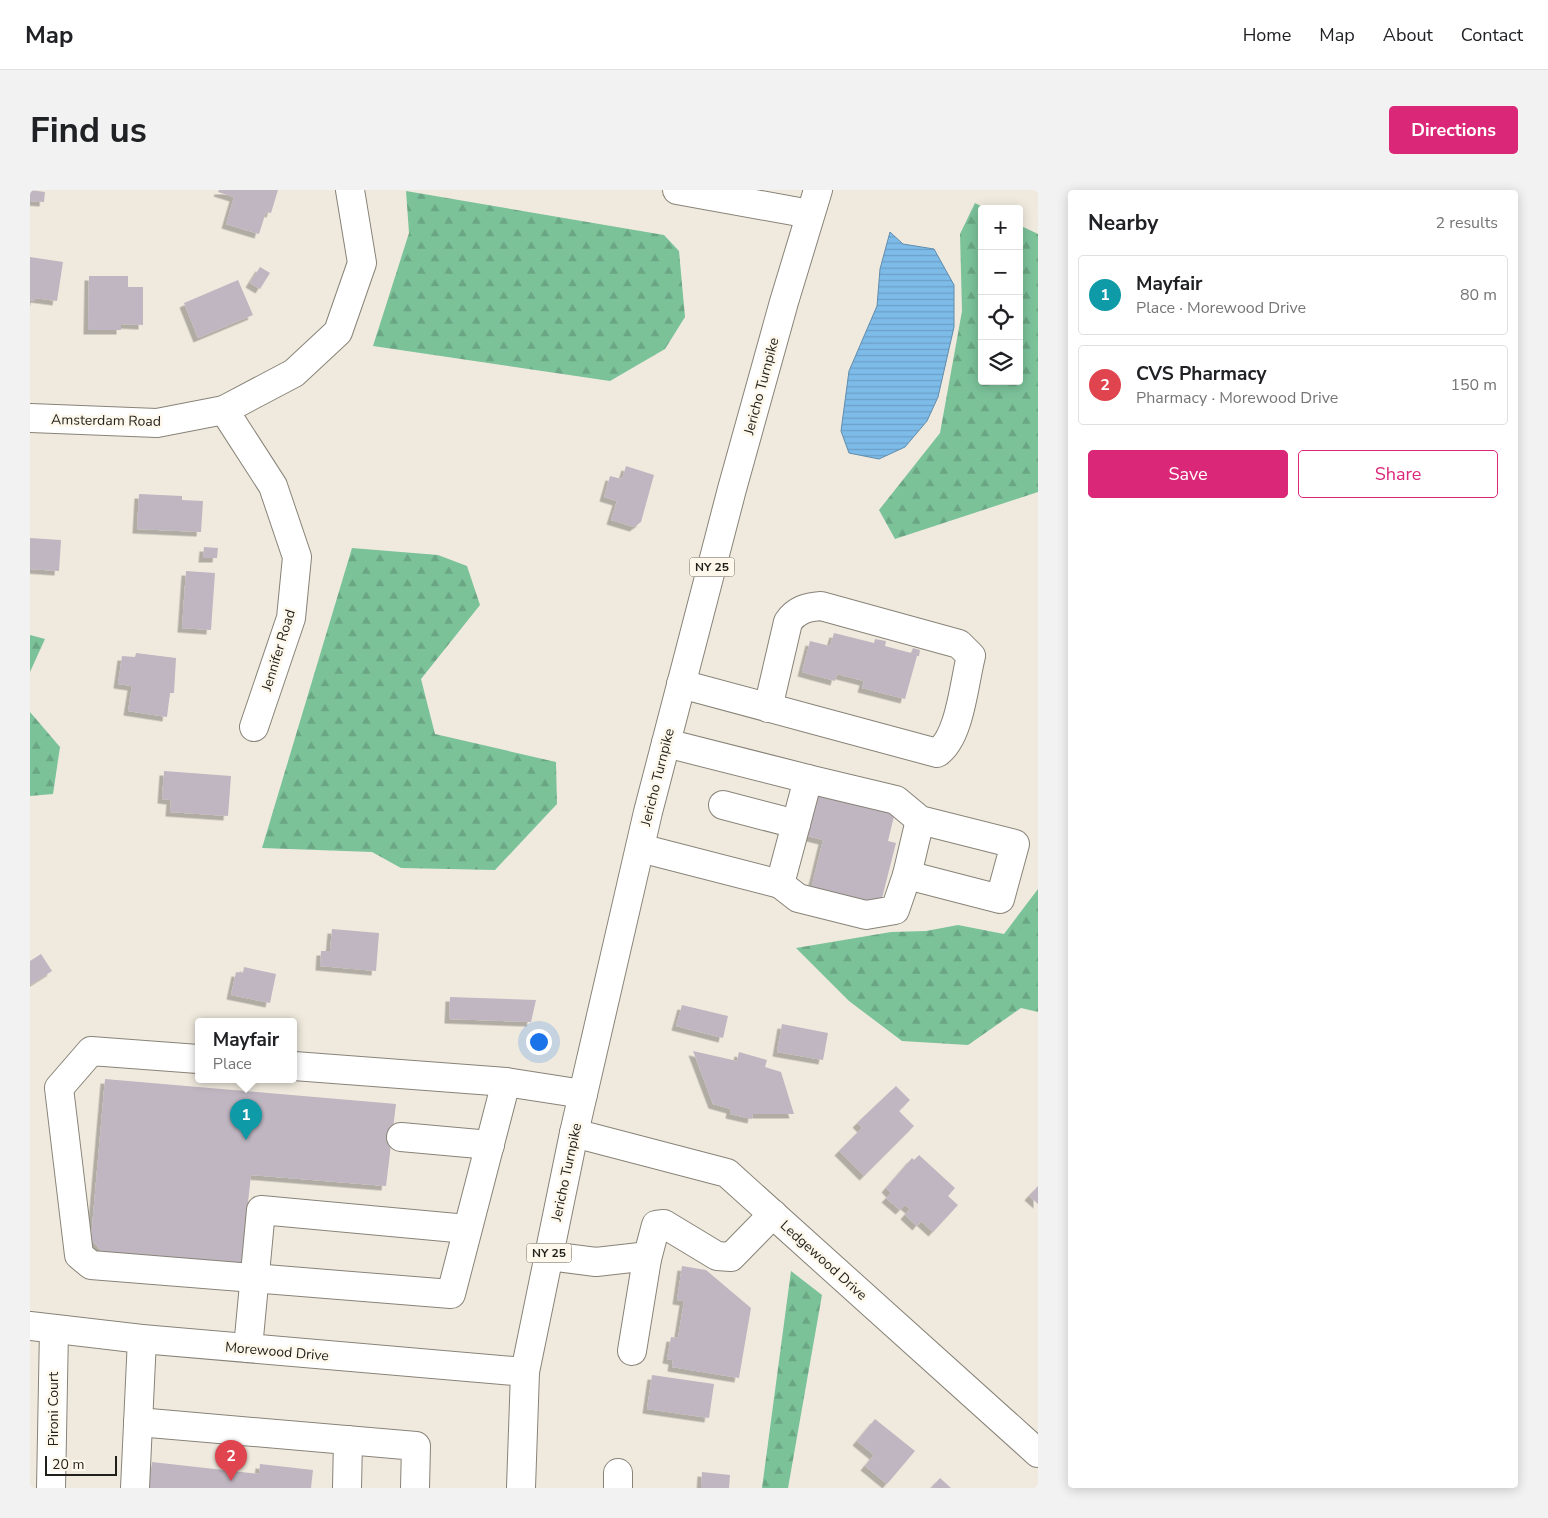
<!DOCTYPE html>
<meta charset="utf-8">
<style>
:root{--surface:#fff;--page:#f2f2f2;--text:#202124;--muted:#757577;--line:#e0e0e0;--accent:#db2777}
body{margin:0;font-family:"Nunito Sans",sans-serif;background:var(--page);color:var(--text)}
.controls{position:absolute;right:15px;top:15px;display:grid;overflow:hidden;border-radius:5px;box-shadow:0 2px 12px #0003}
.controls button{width:45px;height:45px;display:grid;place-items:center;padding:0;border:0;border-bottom:1px solid var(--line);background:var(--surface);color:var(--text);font:25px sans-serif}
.scale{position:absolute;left:15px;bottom:12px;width:72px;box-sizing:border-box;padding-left:5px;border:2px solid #211f1a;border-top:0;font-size:14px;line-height:18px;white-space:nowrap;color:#211f1a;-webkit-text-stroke:4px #fdf8eb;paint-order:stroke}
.you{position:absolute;left:508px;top:851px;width:18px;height:18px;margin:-12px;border:4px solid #fff;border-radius:50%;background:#1a73e8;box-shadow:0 0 0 8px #1a73e833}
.badge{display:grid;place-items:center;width:32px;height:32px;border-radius:50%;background:var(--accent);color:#fff;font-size:16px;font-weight:700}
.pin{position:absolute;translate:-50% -41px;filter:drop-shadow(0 1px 2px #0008)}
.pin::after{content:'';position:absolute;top:26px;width:18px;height:15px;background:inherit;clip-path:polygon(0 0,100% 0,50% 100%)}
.popup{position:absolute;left:165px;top:828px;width:102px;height:65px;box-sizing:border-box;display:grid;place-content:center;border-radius:5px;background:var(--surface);filter:drop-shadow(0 1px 4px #0005);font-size:16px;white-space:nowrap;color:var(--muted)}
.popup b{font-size:19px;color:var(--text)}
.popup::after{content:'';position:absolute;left:50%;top:100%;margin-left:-10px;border:10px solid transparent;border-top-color:var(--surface)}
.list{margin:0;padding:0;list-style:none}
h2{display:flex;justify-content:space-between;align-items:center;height:65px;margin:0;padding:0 20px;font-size:21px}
h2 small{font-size:16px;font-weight:400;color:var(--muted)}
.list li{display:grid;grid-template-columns:32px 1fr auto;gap:15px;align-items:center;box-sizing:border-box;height:80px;margin:0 10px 10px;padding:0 10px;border:1px solid var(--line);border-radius:5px}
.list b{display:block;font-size:19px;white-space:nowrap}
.list p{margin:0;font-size:16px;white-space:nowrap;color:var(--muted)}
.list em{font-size:16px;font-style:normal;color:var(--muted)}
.actions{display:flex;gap:10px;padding:15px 20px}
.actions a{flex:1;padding:11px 0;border:1px solid var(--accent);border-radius:5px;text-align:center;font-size:18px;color:var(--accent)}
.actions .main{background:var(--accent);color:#fff}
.icon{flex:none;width:28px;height:28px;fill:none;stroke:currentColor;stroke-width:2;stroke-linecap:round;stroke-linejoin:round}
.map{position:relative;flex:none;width:1008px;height:1298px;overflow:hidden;border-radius:5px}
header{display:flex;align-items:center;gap:30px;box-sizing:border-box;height:70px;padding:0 25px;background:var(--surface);border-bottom:1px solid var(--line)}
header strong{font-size:24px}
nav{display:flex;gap:28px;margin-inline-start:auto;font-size:18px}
.intro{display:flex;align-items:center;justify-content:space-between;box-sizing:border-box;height:120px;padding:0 30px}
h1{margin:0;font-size:35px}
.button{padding:12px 22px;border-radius:5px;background:var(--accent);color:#fff;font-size:18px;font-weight:700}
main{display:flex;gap:30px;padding:0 30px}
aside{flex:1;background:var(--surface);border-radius:5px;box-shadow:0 2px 12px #0003}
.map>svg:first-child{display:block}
</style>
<header>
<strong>Map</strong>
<nav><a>Home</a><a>Map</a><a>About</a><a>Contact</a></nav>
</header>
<div class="intro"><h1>Find us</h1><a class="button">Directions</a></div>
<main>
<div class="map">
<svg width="1008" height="1298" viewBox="0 0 1008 1298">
<defs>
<pattern id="forest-firs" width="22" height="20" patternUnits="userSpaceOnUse" patternTransform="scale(1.25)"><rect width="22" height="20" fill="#7bc299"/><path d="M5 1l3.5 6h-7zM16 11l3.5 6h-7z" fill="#6aa683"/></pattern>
<pattern id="water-rules" width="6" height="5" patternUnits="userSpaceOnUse" patternTransform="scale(1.25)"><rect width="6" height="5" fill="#7dbbe9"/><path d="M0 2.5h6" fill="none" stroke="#6ca0c7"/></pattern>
<filter id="shadow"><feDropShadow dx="-4.5" dy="4.5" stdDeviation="0" flood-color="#0004"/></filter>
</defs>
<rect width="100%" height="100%" fill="#f0eade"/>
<!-- forest -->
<g fill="url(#forest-firs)">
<path d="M376 1 634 45 649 61 655 127 635 159 580 191 343 156 379 43Z"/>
<path d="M945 13 957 19H952V191H989V35L1008 44V302L865 349 849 320 910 243 932 121 930 44Z"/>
<path d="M322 358 408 365 437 376 450 415 391 489 405 544 526 572 527 614 465 680 371 678 342 662 232 658Z"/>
<path d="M0 445 15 449 0 482Z"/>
<path d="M0 522 30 557 23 604 0 606Z"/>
<path d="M1008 699V822L991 818 938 855 872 851 819 811 766 758 861 742 896 741 928 735 974 744Z"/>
<path d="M761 1081 792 1105 758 1298H732Z"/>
</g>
<!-- water -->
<path fill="url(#water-rules)" stroke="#618cab" d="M860 42 873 54 904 59 924 95V137L908 207 897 231 875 257 849 269 819 263 811 241 819 181 847 116 850 79Z"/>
<!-- building -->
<g fill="#bfb6c1" filter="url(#shadow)">
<path d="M0 0 15 2 14 12 0 11Z"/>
<path d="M189 0H248L241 23 236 22 229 44 196 34 204 7 188 2Z"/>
<path d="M0 67 33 72 27 111 5 108V111L0 110Z"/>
<path d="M230 77 240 83 230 99 220 93Z"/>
<path d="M59 86H98V97H113V135L91 134V140H58Z"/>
<path d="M208 90 223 125 168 148 154 113Z"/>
<path d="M596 276 624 285 611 332 604 337 581 330 587 311 574 307 580 286 592 289Z"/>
<path d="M109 304 152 306V310L173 311 171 342 107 339Z"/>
<path d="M0 348 31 350 29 381 0 379Z"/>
<path d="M174 357 188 358 187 368H173Z"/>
<path d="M156 381 185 383 181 440 152 438Z"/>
<path d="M804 443 844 453 845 449 856 451 855 456 881 463 883 458 890 460 889 466H887L875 509 832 498 834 491 807 484 805 491 772 482 780 451 800 456Z"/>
<path d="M106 463 146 468 144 503H140L137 527 98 521 102 496 88 494 92 466 105 467Z"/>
<path d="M134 581 201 586 198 626 140 622 141 610 132 609Z"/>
<path d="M789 600 866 618 858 651 866 653 850 716 780 703 793 650 777 646Z"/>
<path d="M302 739 349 743 346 781 290 776 291 761H300Z"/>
<path d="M11 764 22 781 0 795V771Z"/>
<path d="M214 777 246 784 240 813 201 805 206 782 213 783Z"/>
<path d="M420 807 506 810 501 832 419 829Z"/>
<path d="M652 815 698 826 693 848 646 836Z"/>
<path d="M752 834 798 843 793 870 747 862Z"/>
<path d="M663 861 707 871 709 862 737 870 735 877 751 882 764 924H723L722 929 700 924 701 919 683 914Z"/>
<path d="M75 889 366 914 356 996 221 985 211 1076 73 1063 61 1049Z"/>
<path d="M866 896 880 910 869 921 884 936 834 986 809 961 832 938 827 933Z"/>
<path d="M889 965 925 998 918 1006 928 1015 903 1042 891 1031 887 1036 875 1025 880 1019 875 1015 870 1020 856 1008 861 1003 856 998 882 968 884 970Z"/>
<path d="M1008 996V1014L999 1006Z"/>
<path d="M652 1076 676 1080 721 1118 709 1188 642 1177 643 1170 637 1169 641 1147 648 1148 654 1111 647 1110Z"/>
<path d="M622 1185 684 1194 679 1228 617 1219Z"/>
<path d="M845 1229 885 1261 857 1294 835 1276 844 1265 827 1251Z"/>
<path d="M122 1272 229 1284 230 1274 283 1280 281 1298H119Z"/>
<path d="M672 1282 700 1285 699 1298H671Z"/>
<path d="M910 1288 921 1298H901Z"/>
</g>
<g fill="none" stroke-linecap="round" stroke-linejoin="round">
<defs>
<g id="minor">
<path d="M647 0 780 24"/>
<path d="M194 220 243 296 267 367 261 428 224 537"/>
<path d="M0 228 127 233 194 220 264 183 308 142 332 73 320 0"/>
<path d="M651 494C736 517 822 540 907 563 930 548 934 493 941 466L929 454 791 416C777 417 766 420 758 432L738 518"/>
<path d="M778 589 866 610 890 630 985 654 970 709 877 685"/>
<path d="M693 615 766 634"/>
<path d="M610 658 750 694 778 589 636 553"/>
<path d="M750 694 768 708 836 725 865 720 877 685 890 630"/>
<path d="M168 869 61 861 29 898 49 1065 61 1075 421 1104 476 892 264 876"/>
<path d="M476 892 553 904"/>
<path d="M544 943 697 983 1008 1263"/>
<path d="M371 947 460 955"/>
<path d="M519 1066 566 1072 610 1067 617 1069 602 1161"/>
<path d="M617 1069 626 1035 634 1034 687 1066 701 1067 743 1024"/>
<path d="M0 1136 112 1149 495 1182"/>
<path d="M218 1158 231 1020 437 1039"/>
<path d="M108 1232 386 1256 385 1298"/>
<path d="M21 1298 24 1139"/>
<path d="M105 1298 112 1149"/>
<path d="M317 1298 318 1250"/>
<path d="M588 1298V1283"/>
</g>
<path id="major" d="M491 1298 495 1182 544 943 618 622 702 299 754 112 788 0"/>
</defs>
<!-- minor casing -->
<use href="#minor" stroke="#888378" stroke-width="30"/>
<!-- major casing -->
<use href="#major" stroke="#888378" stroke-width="30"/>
<!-- minor -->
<use href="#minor" stroke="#fff" stroke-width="28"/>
<!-- major -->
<use href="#major" stroke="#fff" stroke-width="28"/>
</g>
<g text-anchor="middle" stroke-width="5" stroke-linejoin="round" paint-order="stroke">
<!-- shield labels -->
<g fill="#fdf8eb" stroke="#636059" stroke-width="1">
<rect x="659.5" y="367.5" width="45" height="19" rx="4"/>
<rect x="496.5" y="1053.5" width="45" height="19" rx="4"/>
</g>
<g font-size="12" font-weight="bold" fill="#211f1a">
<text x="682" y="381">NY 25</text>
<text x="519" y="1067">NY 25</text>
</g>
<!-- street labels -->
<g font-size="14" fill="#211f1a" stroke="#fdf8eb">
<text transform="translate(731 196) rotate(-75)" y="5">Jericho Turnpike</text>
<text transform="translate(76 230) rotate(1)" y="5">Amsterdam Road</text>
<text transform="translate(248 460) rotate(-73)" y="5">Jennifer Road</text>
<text transform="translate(627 587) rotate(-76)" y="5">Jericho Turnpike</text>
<text transform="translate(536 982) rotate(-78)" y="5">Jericho Turnpike</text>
<text transform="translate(794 1070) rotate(42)" y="5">Ledgewood Drive</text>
<text transform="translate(247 1161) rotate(5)" y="5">Morewood Drive</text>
<text transform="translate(23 1219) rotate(-90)" y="5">Pironi Court</text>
</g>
</g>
</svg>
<div class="controls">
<button>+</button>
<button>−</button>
<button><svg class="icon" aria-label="locate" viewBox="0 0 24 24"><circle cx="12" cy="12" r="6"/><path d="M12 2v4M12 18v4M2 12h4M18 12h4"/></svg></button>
<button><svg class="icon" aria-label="layers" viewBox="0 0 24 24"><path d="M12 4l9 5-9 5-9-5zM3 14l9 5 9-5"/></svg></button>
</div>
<div class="scale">20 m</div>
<div class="you"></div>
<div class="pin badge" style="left:216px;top:950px;background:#0f9aa8">1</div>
<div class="popup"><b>Mayfair</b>Place</div>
<div class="pin badge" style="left:201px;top:1291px;background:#e0444e">2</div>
</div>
<aside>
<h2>Nearby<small>2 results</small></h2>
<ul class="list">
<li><span class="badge" style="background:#0f9aa8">1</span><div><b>Mayfair</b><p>Place · Morewood Drive</p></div><em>80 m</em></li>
<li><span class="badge" style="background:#e0444e">2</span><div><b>CVS Pharmacy</b><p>Pharmacy · Morewood Drive</p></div><em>150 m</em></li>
</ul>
<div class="actions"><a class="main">Save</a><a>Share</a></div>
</aside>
</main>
